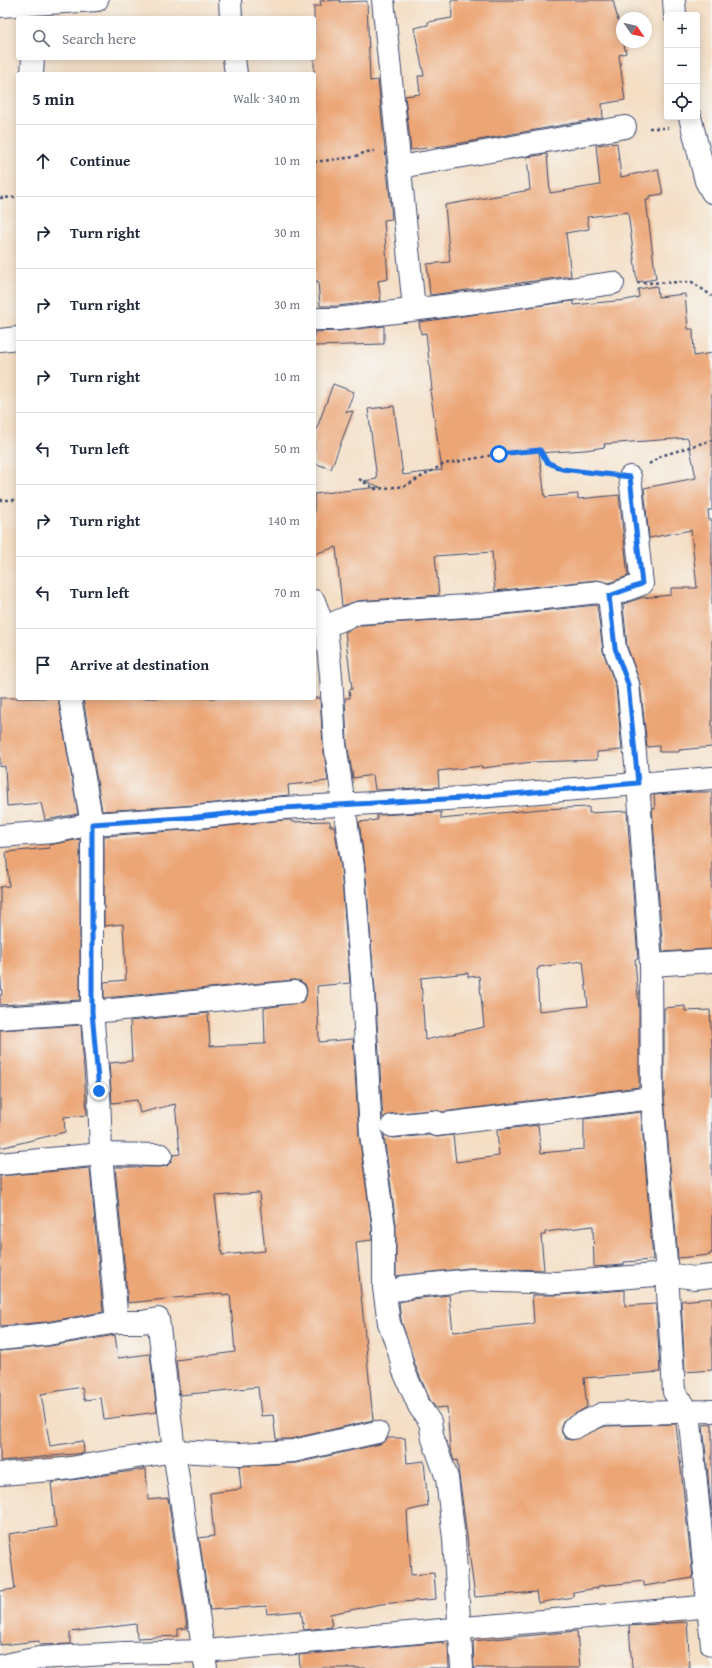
<!DOCTYPE html>
<meta charset="utf-8">
<style>
:root{--surface:#fff;--page:#f6f6f7;--text:#1f2937;--muted:#747a83;--line:#e0e1e3}
body{margin:0;font-family:"Gentium Book Plus",serif;background:var(--page);color:var(--text)}
.controls{position:absolute;right:12px;top:12px;display:grid;overflow:hidden;border-radius:4px;box-shadow:0 2px 10px #0003}
.controls button{width:36px;height:36px;display:grid;place-items:center;padding:0;border:0;border-bottom:1px solid var(--line);background:var(--surface);color:var(--text);font:20px sans-serif}
.compass{position:absolute;left:616px;top:12px;width:36px;height:36px;border-radius:50%;background:var(--surface);box-shadow:0 2px 10px #0003;rotate:124deg}
.stop{position:absolute;width:12px;height:12px;margin:-9px;border:3px solid #1a73e8;border-radius:50%;background:#fff}
.stop.end{background:#1a73e8;border-color:#fff;box-shadow:0 1px 4px #0008}
.list{margin:0;padding:0;list-style:none}
h2{display:flex;justify-content:space-between;align-items:center;height:52px;margin:0;padding:0 16px;font-size:17px}
h2 small{font-size:13px;font-weight:400;color:var(--muted)}
.list li{display:grid;grid-template-columns:26px 1fr auto;gap:12px;align-items:center;box-sizing:border-box;height:72px;padding:0 16px;border-top:1px solid var(--line)}
.list b{display:block;font-size:15px;white-space:nowrap}
.list em{font-size:13px;font-style:normal;color:var(--muted)}
.icon{flex:none;width:22px;height:22px;fill:none;stroke:currentColor;stroke-width:2;stroke-linecap:round;stroke-linejoin:round}
.map{position:relative;flex:none;width:712px;height:1668px;overflow:hidden}
.search{position:absolute;background:var(--surface);box-shadow:0 2px 10px #0003;left:16px;top:16px;width:300px;height:44px;display:flex;align-items:center;gap:10px;box-sizing:border-box;padding:0 14px;border-radius:4px;color:var(--muted);font-size:15px}
.panel{position:absolute;background:var(--surface);box-shadow:0 2px 10px #0003;left:16px;top:72px;width:300px;height:628px;border-radius:4px}
.map>svg:first-child{display:block}
</style>
<div class="map">
<svg width="712" height="1668" viewBox="0 0 712 1668">
<rect width="100%" height="100%" fill="#f6f6f2"/>
<filter id="ink" filterUnits="userSpaceOnUse"><feTurbulence type="fractalNoise" baseFrequency=".025" numOctaves="2"/><feDisplacementMap in="SourceGraphic" scale="8" xChannelSelector="R" yChannelSelector="G"/><feConvolveMatrix kernelMatrix="1 2 1 2 8 2 1 2 1" color-interpolation-filters="sRGB"/></filter>
<filter id="wash" filterUnits="userSpaceOnUse"><feTurbulence type="fractalNoise" baseFrequency=".012" numOctaves="4" result="noise"/><feDisplacementMap in="SourceGraphic" scale="16" xChannelSelector="R" yChannelSelector="G"/><feGaussianBlur stdDeviation="0.9" result="paint"/><feColorMatrix in="noise" values="0 0 0 0 0 0 0 0 0 0 0 0 0 0 0 0 0 1.4 0 .05"/><feComposite in="paint" operator="in"/></filter>
<g filter="url(#wash)">
<rect width="100%" height="100%" fill="#f4dec4"/>
<g id="blocks">
<!-- building -->
<g fill="#eca575" fill-rule="evenodd">
<path d="M340 0V2L367 1 370 81 378 80 392 219 384 220 388 279 378 281 381 301 337 306H320L318 281 314 282V6H321L320 1Z"/>
<path d="M451 0H613L626 53 619 55 625 100 602 104 603 118 450 145 411 150 405 96 420 94 418 76H424L414 28 428 25V22L452 18Z"/>
<path d="M617 143 621 177 658 169 663 194 649 196V200H646L656 279 637 282 628 212 587 217 589 229 566 233 571 276 430 295 427 264 450 262 445 205 530 190 527 157 547 154 550 193 600 185 596 145Z"/>
<path d="M657 286 658 297 685 294 688 329H693L694 356 712 353V510H708L709 520H712V747L679 750V752H659V746L647 747 640 683 627 646 623 604 641 598 671 595V588H697L691 530 649 538 644 488 696 478 688 438 604 444 605 447 585 450 539 453 545 497 578 494V499L619 495 628 576 609 583 597 580 495 591 492 552 435 556 439 595 357 601 342 606 336 547 314 554V494L380 487 364 481 377 479 368 409 394 406 403 475 442 470 430 390H432L426 333 421 334 419 322 573 301 574 305 626 300 639 297 638 289Z"/>
<path d="M384 326V344L314 346V332L340 331Z"/>
<path d="M333 384 354 392 346 412 353 411 331 469 314 463V436Z"/>
<path d="M597 605 603 651 616 687 622 750 597 752V760L533 762 482 768V766L438 771 439 787 375 790 373 775 353 778 347 743 345 698H350L349 690 352 689 345 632 361 625 483 617Z"/>
<path d="M0 698H58L78 814 45 820 41 803 7 806 5 766 0 767Z"/>
<path d="M83 698H320L323 745 328 781 288 785 289 795 196 805 102 811Z"/>
<path d="M693 792H712V949L663 952 652 809H655L654 795Z"/>
<path d="M589 807V813L627 811 638 959H635L639 1010V1087L443 1112 431 1110 391 1114 383 1118 375 991 365 866 359 822 377 820V815L441 812V819L541 809ZM583 961 588 1006 539 1011 537 969H539V967ZM468 973V977L479 976 484 1027 425 1040 421 978Z"/>
<path d="M284 820H291L292 822 330 821V826H334L341 868 350 983 317 986 319 1042 353 1039 359 1135 372 1228V1240L356 1242 373 1420 291 1439H276L273 1415 261 1416 258 1387 180 1395 176 1360 235 1352 230 1294 223 1295 222 1293 128 1303 115 1167H161L167 1166 171 1162 173 1155 180 1154 175 1104 140 1113 137 1100 112 1103 109 1063 132 1061 130 1021 208 1013 210 1046 265 1044 264 1008 302 1002 306 997 307 990 305 984 300 981 294 980 104 998V982L126 980 123 924 104 926V836L198 829ZM259 1193 265 1251 222 1255 215 1196Z"/>
<path d="M80 839V1000L0 1005V995H2L0 969V887L9 886 6 852 50 848 49 845Z"/>
<path d="M685 1006V1011L710 1010 712 1045V1253H710V1255L678 1258 664 1097V1008Z"/>
<path d="M81 1025 87 1115 64 1117 65 1132 0 1148V1030Z"/>
<path d="M641 1112 653 1260 624 1262V1265L594 1267 593 1226 545 1232V1235H541L544 1270 470 1268 396 1276V1225L384 1135 393 1138 429 1135 437 1137 453 1135 456 1162 499 1156 497 1130 538 1125 541 1153 584 1149V1119Z"/>
<path d="M90 1168 103 1312 46 1322 0 1326V1176Z"/>
<path d="M625 1290V1306L656 1304 660 1372 584 1378 587 1407 563 1421 561 1427 562 1433 566 1439 572 1440 605 1426 676 1424 693 1578 644 1586V1581L598 1586V1588L573 1592V1597L538 1603 536 1592 475 1597 457 1460 454 1461 450 1448 447 1407 436 1408 430 1400 415 1365 401 1320 399 1302 412 1299 449 1295 453 1332 532 1324 534 1322 532 1295H558Z"/>
<path d="M712 1298V1370L685 1372 681 1301Z"/>
<path d="M115 1335 118 1358 150 1354 157 1412 104 1419 101 1398 84 1400 82 1387 41 1394 50 1446 83 1441 84 1453 0 1461V1351L50 1346Z"/>
<path d="M712 1424V1518L703 1425Z"/>
<path d="M388 1438H405L407 1463 424 1461 428 1506 407 1511 411 1575 434 1573 436 1599 381 1604 330 1614 332 1627 304 1630 301 1611 267 1614 266 1606 210 1610 199 1538 214 1536 210 1493 241 1489 239 1466 296 1463 380 1444Z"/>
<path d="M146 1469 148 1500 168 1498 187 1628 178 1629V1636L137 1638 136 1624 70 1632V1644L40 1645 39 1641 0 1645V1591L15 1589 8 1534 56 1527 51 1483Z"/>
<path d="M687 1622 690 1668H632L629 1626Z"/>
<path d="M577 1631 580 1668H474L473 1641Z"/>
<path d="M444 1642V1645L448 1644 449 1668H300L299 1655Z"/>
</g>
</g>
</g>
<g filter="url(#ink)">
<use href="#blocks" fill-opacity="0" stroke="#3c496d" stroke-width="1"/>
<g fill="none" stroke-linecap="round" stroke-linejoin="round">
<defs>
<g id="minor">
<path d="M230 0 231 18"/>
<path d="M383 0 414 309"/>
<path d="M674 0 675 15"/>
<path d="M0 6 97 0"/>
<path d="M234 58 236 74"/>
<path d="M32 74 33 58"/>
<path d="M690 117 706 181 712 192"/>
<path d="M400 167 625 127"/>
<path d="M314 319H338L500 299 613 283"/>
<path d="M0 340 18 338"/>
<path d="M630 477 642 584 609 596 615 649 628 684 638 783 651 965 652 1098 667 1274 694 1278 712 1276"/>
<path d="M314 601 327 637 331 676 335 744 353 867 363 992 371 1134 384 1227V1288L389 1323 399 1351 403 1369 419 1406 430 1422 433 1439 447 1478 454 1539 462 1668"/>
<path d="M336 622 358 613 482 605 598 592 610 596"/>
<path d="M70 698 92 824V1012L99 1091 101 1154 117 1322"/>
<path d="M0 836 53 832 92 824 197 817 283 808 464 798 712 778"/>
<path d="M651 965 712 961"/>
<path d="M0 1018 92 1012 295 992"/>
<path d="M392 1126 431 1122H436V1125L652 1098"/>
<path d="M0 1164 101 1154 161 1155"/>
<path d="M393 1290 404 1289 403 1287 471 1280 557 1283 667 1274 674 1392 689 1412 712 1645"/>
<path d="M0 1339 48 1334 117 1322H142L158 1319 174 1451 206 1668"/>
<path d="M573 1428 602 1414 712 1411"/>
<path d="M0 1474 64 1469 174 1451 240 1454 293 1451 377 1432"/>
<path d="M0 1666 39 1658 124 1653 205 1651 712 1606"/>
</g>
</defs>
<!-- minor casing -->
<use href="#minor" stroke="#3c496d" stroke-width="24"/>
<!-- path -->
<g stroke="#3c496d" stroke-width="2.5" stroke-dasharray="3 3" stroke-linecap="butt">
<path d="M649 128H668"/>
<path d="M314 162 354 157 366 152 374 151"/>
<path d="M0 198 18 197"/>
<path d="M637 283 692 282 712 296"/>
<path d="M649 464 661 456 712 440"/>
<path d="M359 479 375 489 405 486 444 464 499 454 540 450 547 462 561 469 606 474"/>
<path d="M0 500H18"/>
</g>
<!-- minor -->
<use href="#minor" stroke="#fff" stroke-width="22"/>
</g>
</g>
<g fill="none" stroke-linecap="round" stroke-linejoin="round" filter="url(#ink)">
<!-- route -->
<path stroke="#1a73e8" stroke-width="5" d="M99 1091 92 1012V824L197 817 284 808 464 798 638 783 628 684 615 648 609 596 642 584 630 477 562 469 547 462 540 450 499 454"/>
</g>
</svg>
<div class="controls">
<button>+</button>
<button>−</button>
<button><svg class="icon" aria-label="locate" viewBox="0 0 24 24"><circle cx="12" cy="12" r="6"/><path d="M12 2v4M12 18v4M2 12h4M18 12h4"/></svg></button>
</div>
<svg class="compass" viewBox="-18 -18 36 36"><path d="M0-13l5 13h-10z" fill="#e53935"/><path d="M0 13l5-13h-10z" fill="#747a83"/></svg>
<div class="stop" style="left:499px;top:454px"></div>
<div class="stop end" style="left:99px;top:1091px"></div>
<div class="search"><svg class="icon" aria-label="search" viewBox="0 0 24 24"><circle cx="10" cy="10" r="6"/><path d="M15 15l6 6"/></svg>Search here</div>
<section class="panel">
<h2>5 min<small>Walk · 340 m</small></h2>
<ul class="list">
<li><svg class="icon" aria-label="ahead" viewBox="0 0 24 24"><path d="M12 20V5M6 11l6-6 6 6"/></svg><div><b>Continue</b></div><em>10 m</em></li>
<li><svg class="icon" aria-label="right" viewBox="0 0 24 24"><path d="M7 20v-9h11M14 6l5 5-5 5"/></svg><div><b>Turn right</b></div><em>30 m</em></li>
<li><svg class="icon" aria-label="right" viewBox="0 0 24 24"><path d="M7 20v-9h11M14 6l5 5-5 5"/></svg><div><b>Turn right</b></div><em>30 m</em></li>
<li><svg class="icon" aria-label="right" viewBox="0 0 24 24"><path d="M7 20v-9h11M14 6l5 5-5 5"/></svg><div><b>Turn right</b></div><em>10 m</em></li>
<li><svg class="icon" aria-label="left" viewBox="0 0 24 24"><path d="M17 20v-9H6M10 6l-5 5 5 5"/></svg><div><b>Turn left</b></div><em>50 m</em></li>
<li><svg class="icon" aria-label="right" viewBox="0 0 24 24"><path d="M7 20v-9h11M14 6l5 5-5 5"/></svg><div><b>Turn right</b></div><em>140 m</em></li>
<li><svg class="icon" aria-label="left" viewBox="0 0 24 24"><path d="M17 20v-9H6M10 6l-5 5 5 5"/></svg><div><b>Turn left</b></div><em>70 m</em></li>
<li><svg class="icon" aria-label="arrive" viewBox="0 0 24 24"><path d="M6 21V4h12l-3 4 3 4H6"/></svg><div><b>Arrive at destination</b></div></li>
</ul>
</section>
</div>
